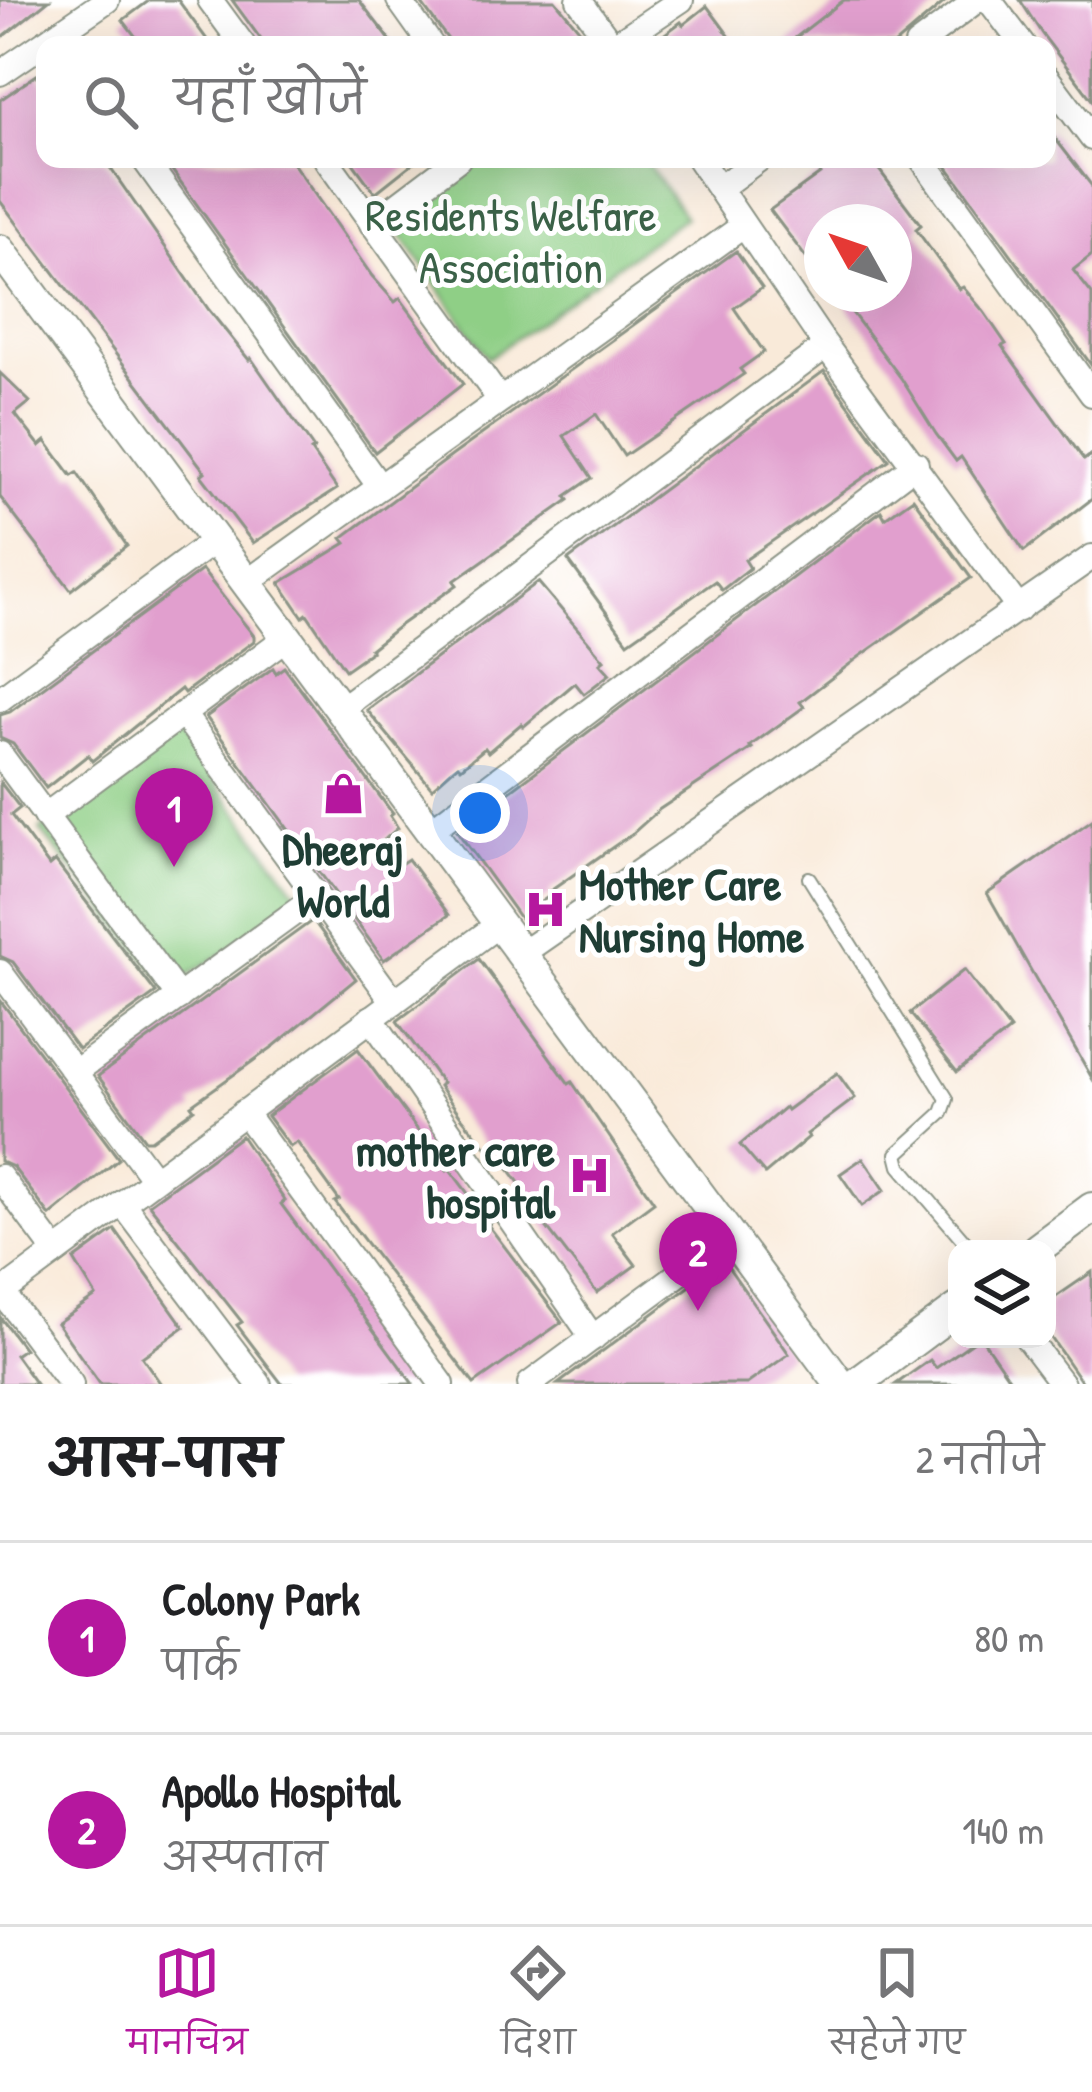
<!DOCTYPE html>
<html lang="hi">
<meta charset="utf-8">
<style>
:root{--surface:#fff;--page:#f2f2f2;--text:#202124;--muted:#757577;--line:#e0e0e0;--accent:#b5179e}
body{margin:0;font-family:"Patrick Hand","Playpen Sans Deva",sans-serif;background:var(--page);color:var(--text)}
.controls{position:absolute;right:36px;bottom:36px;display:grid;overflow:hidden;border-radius:24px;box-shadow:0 12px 48px #0002}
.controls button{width:108px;height:108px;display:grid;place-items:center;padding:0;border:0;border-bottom:3px solid var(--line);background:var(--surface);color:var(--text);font:60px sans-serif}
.compass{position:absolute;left:804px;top:204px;width:108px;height:108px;border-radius:50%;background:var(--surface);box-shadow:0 12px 48px #0002;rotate:310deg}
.you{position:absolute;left:480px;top:813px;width:42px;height:42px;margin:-30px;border:9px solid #fff;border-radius:50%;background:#1a73e8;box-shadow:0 0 0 18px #1a73e833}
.badge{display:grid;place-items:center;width:78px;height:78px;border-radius:50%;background:var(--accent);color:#fff;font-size:39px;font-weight:700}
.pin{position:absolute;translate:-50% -99px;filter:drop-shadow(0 3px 6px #0008)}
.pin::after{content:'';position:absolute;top:63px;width:42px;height:36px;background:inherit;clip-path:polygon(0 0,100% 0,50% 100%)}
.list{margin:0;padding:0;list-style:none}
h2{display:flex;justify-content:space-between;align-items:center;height:156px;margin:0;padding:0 48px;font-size:51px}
h2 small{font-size:39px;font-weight:400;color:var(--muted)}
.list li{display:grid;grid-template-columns:78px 1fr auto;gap:36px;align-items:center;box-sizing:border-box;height:192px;padding:0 48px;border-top:3px solid var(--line)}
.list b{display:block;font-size:45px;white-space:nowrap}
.list p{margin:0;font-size:39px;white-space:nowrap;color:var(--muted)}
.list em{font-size:39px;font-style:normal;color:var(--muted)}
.icon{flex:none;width:66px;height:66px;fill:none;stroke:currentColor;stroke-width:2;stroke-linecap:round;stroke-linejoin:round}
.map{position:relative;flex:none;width:1092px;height:1384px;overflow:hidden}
.search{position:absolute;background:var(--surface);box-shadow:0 12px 48px #0002;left:36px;right:36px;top:36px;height:132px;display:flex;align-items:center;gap:30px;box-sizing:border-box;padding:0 42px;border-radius:24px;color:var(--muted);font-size:45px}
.sheet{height:540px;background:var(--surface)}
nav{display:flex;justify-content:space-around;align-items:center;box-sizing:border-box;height:168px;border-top:3px solid var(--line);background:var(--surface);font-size:33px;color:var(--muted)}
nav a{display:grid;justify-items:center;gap:6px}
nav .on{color:var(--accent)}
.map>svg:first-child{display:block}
</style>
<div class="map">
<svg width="1092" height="1384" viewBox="0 0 1092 1384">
<rect width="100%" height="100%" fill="#fff"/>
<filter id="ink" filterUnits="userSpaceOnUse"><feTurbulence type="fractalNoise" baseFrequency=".00833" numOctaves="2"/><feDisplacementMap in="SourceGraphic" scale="24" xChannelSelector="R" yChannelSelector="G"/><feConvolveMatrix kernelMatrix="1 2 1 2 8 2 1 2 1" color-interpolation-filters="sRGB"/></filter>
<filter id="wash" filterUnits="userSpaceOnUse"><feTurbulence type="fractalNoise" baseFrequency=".004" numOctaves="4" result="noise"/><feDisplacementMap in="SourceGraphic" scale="48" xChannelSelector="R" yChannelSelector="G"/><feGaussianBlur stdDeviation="2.7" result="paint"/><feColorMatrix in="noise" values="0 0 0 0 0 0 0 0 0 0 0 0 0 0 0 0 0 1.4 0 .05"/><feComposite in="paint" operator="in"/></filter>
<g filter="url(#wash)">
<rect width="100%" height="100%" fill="#f9ead9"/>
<!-- green -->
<g fill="#8fcf86" stroke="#57865d" stroke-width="3">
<path d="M483 159H644L685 217 488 358 393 223Z"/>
<path d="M176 730 306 904 168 987 40 830Z"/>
</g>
<g id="blocks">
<!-- building -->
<g fill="#e19fce">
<path d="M0 0H49L0 39Z"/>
<path d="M150 0H178L211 45H142L123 20Z"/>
<path d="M232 0H359L394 45H265Z"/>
<path d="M419 0H555L592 45H452Z"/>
<path d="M844 0H947L894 45H786Z"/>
<path d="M1020 0H1092V100L1042 34Z"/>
<path d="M707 6 736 45H650L681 22 683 25Z"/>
<path d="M38 74 45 85V159H104L209 310 249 360 251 358 314 449 311 451 337 489 253 543 201 475 205 472 0 201V100Z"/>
<path d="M1047 128 1092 186V255L1073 270 1092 294V366L942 159H1047Z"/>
<path d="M164 159H290L372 276 395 302 400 298 463 384 375 452Z"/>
<path d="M350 159H418L375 193Z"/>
<path d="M812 159H871L921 225 916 229 959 289 963 287 984 312 1006 344 1002 346 1084 460 1092 454V499L1024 551 961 457 956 461 936 434 901 378 838 294H894V222H822V254L810 263 770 210 820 174Z"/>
<path d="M736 251 762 288 734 308 764 352 740 369 744 374 624 456 596 414 564 436 592 478 566 496 569 500 454 581 457 585 399 626 370 649 372 651 345 670 307 614 303 617 280 583 346 543 342 538 453 455Z"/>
<path d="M824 371 889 460 745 560 750 568 722 590 715 581 628 642 568 560Z"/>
<path d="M0 373 30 402 15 414 40 446 46 441 72 476 77 473 127 546 71 590 0 497Z"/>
<path d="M913 498 971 578 859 657 800 702 804 707 750 746 752 748 660 809 633 833 549 892 551 895 532 908 535 912 522 921 457 831 881 511 885 518Z"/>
<path d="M202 570 254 636V641L184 693 181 689 92 761 88 755 46 788 13 744 0 738V715L10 712Z"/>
<path d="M538 582 604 660 600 663 610 674 584 694 575 683 523 727 521 724 488 752 485 748 461 768 458 765 432 788 367 710Z"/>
<path d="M284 667 393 814 390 816 398 828 376 847 393 869 408 859 449 915 384 960 206 717 273 668 276 673Z"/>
<path d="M0 782 20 808 11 815 49 866 55 861 156 993 78 1049 13 962 0 956Z"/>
<path d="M1092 820V1078L987 893Z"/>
<path d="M313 920 356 979 274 1046 191 1105 194 1109 151 1140H145L98 1076Z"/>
<path d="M479 959 569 1084 572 1082 589 1107 654 1202 612 1233 636 1265 597 1293 521 1194 525 1191 491 1144 486 1147 460 1115 439 1086 442 1083 397 1021Z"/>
<path d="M964 970 1010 1030 957 1072 910 1013Z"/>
<path d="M0 1000 119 1159 50 1216 13 1167 0 1161Z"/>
<path d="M358 1049 447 1170 449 1168 472 1199 475 1197 492 1222 488 1225 562 1322 474 1384 335 1202 339 1200 297 1142 290 1147 267 1116Z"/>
<path d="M837 1073 855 1098 807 1134 809 1137 765 1174 740 1145 785 1107 787 1110Z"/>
<path d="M241 1136 285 1201 281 1204 413 1384H282L237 1325 242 1322 149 1204Z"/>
<path d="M863 1158 885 1190 862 1206 840 1174Z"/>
<path d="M115 1230 184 1327 142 1357 161 1384H100L57 1323 96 1296 74 1260Z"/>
<path d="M724 1261 789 1354 747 1384H558Z"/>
<path d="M1092 1272V1384H1083L1047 1332V1303Z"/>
<path d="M0 1317 24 1349 15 1355 36 1384H0Z"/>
<path d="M977 1339H982L1013 1384H896L930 1360 936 1368Z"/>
</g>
</g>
</g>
<g filter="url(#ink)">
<use href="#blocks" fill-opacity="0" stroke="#8c9486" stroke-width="3"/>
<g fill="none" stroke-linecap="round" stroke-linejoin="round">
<defs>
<path id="service" d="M809 878 947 1099 942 1113 897 1154 900 1166 971 1249"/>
<g id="minor">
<path d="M210 0 243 45"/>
<path d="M399 0 431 45"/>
<path d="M579 0 612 45"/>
<path d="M989 0 1023 45"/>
<path d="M614 45 681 0"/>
<path d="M917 45 977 0"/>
<path d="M0 73 107 0"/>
<path d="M1047 78 1092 138"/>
<path d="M144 159 380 487"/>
<path d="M326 159 500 400"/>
<path d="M699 159 826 346 1019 609"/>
<path d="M922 159 1092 394"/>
<path d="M721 187 759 159"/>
<path d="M372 224 458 159"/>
<path d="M246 583 743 226"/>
<path d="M0 699 215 540"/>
<path d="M340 709 826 346"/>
<path d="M183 714 394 1002"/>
<path d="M0 754 179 997"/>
<path d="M45 816 287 637"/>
<path d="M430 831 916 464"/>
<path d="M521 954 1092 557"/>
<path d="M0 972 154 1179"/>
<path d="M371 1018 593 1338"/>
<path d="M75 1072 316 897"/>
<path d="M244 1112 442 1384"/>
<path d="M0 1177 56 1252"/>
<path d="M122 1203 259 1384"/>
<path d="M2 1292 71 1384"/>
<path d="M0 1294 499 924"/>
<path d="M1028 1339 1062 1384"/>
<path d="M530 1384 730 1236"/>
</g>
<g id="tertiary">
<path d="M0 250 840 1384"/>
<path d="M1037 1249 1092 1208"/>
<path d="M856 1384 957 1309"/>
</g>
</defs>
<!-- service casing -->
<use href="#service" stroke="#8c9486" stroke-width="16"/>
<!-- minor casing -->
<use href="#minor" stroke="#8c9486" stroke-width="28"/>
<!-- tertiary casing -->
<use href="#tertiary" stroke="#8c9486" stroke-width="34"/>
<!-- service -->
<use href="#service" stroke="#fff" stroke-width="12"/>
<!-- minor -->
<use href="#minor" stroke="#fff" stroke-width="24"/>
<!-- tertiary -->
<use href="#tertiary" stroke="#fff" stroke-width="30"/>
</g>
</g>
<!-- icons -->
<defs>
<symbol id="shop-bare" viewBox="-9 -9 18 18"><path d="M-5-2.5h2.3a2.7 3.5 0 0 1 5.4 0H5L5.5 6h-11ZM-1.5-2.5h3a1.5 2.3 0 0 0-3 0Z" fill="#b5179e" stroke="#fff" stroke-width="2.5" paint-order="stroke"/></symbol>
<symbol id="hospital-bare" viewBox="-9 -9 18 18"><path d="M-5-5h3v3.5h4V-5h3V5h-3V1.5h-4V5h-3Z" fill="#b5179e" stroke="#fff" stroke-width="2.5" paint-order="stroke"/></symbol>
</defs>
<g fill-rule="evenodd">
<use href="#shop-bare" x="314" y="764" width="59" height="59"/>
<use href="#hospital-bare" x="516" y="880" width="59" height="59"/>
<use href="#hospital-bare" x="560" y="1146" width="59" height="59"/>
</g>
<g text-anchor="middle" stroke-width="10" stroke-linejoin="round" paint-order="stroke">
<!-- park labels -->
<g font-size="45" fill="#3b6248" stroke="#fff">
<text x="511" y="231">Residents Welfare<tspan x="511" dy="52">Association</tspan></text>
</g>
<!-- poi labels -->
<g font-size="45" font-weight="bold" fill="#1f3d34" stroke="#fff">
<text x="343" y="865">Dheeraj<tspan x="343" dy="52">World</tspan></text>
<text x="579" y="900" text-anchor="start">Mother Care<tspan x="579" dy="52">Nursing Home</tspan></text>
<text x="555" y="1166" text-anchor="end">mother care<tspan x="555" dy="52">hospital</tspan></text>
</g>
</g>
</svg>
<div class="controls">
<button><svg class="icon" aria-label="layers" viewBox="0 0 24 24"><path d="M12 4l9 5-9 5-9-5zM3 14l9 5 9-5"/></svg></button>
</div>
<svg class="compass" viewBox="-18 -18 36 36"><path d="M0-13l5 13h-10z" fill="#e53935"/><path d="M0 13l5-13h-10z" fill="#757577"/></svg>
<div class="you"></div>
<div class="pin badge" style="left:174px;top:867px">1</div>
<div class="pin badge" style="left:698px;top:1311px">2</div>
<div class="search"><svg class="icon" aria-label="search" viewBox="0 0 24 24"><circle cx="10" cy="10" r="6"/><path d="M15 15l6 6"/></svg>यहाँ खोजें</div>
</div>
<section class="sheet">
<h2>आस-पास<small>2 नतीजे</small></h2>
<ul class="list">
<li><span class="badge">1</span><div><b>Colony Park</b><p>पार्क</p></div><em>80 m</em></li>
<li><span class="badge">2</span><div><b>Apollo Hospital</b><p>अस्पताल</p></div><em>140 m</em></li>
</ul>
</section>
<nav>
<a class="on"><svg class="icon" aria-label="map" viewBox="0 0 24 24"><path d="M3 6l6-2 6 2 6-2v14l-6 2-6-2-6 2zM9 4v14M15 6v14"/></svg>मानचित्र</a>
<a><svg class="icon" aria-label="directions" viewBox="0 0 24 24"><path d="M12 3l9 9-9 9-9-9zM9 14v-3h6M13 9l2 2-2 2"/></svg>दिशा</a>
<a><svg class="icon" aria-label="saved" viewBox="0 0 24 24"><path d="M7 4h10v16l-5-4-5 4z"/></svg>सहेजे गए</a>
</nav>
